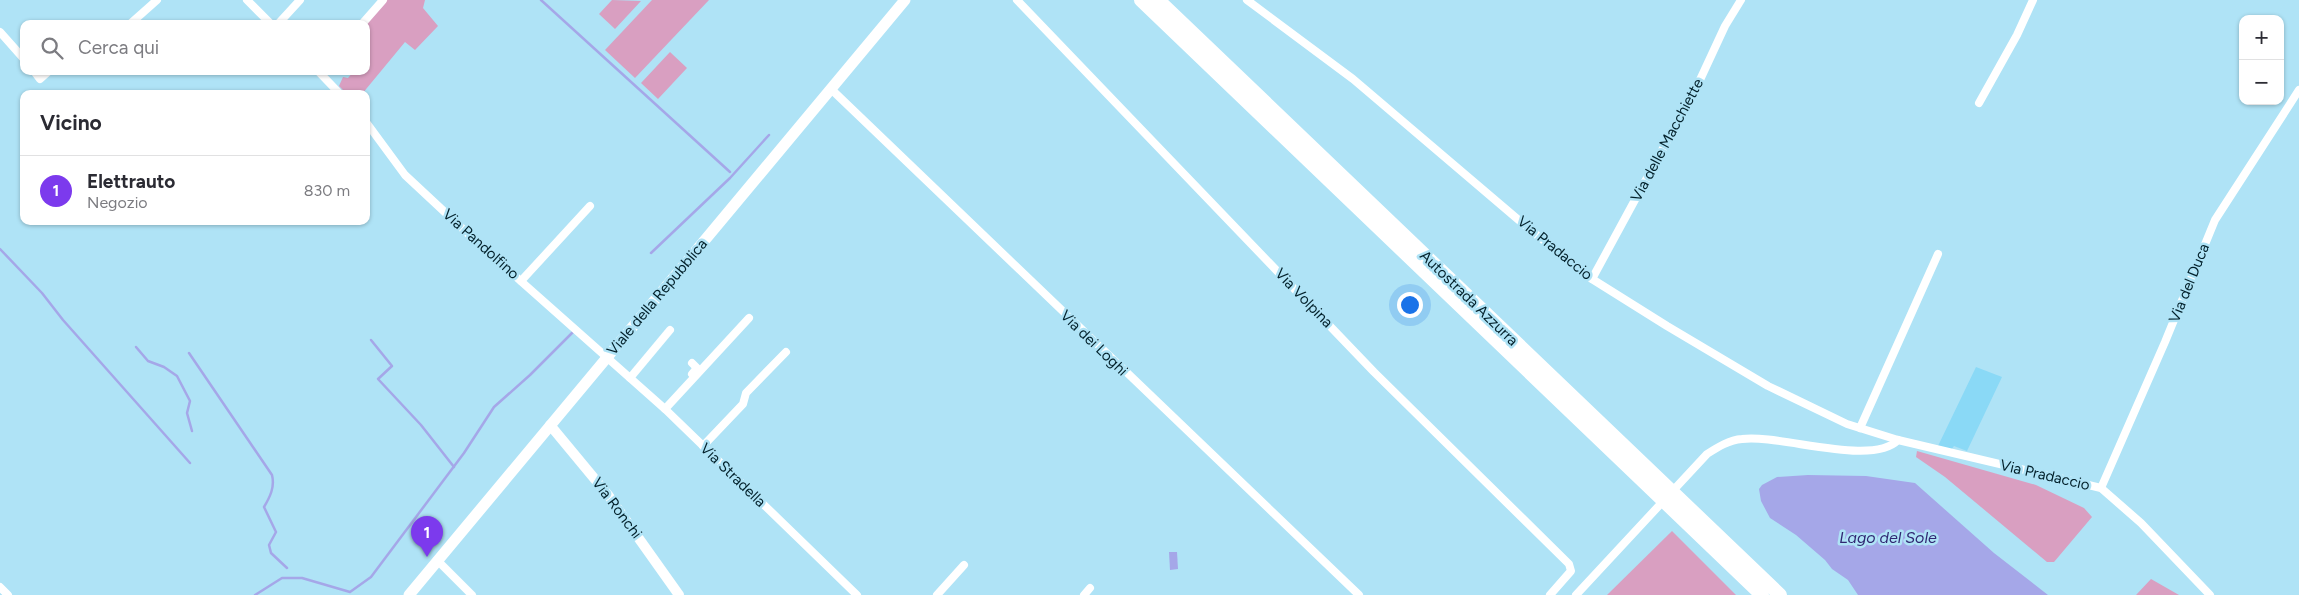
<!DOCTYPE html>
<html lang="it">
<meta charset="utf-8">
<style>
:root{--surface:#fff;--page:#f2f2f3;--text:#2b2b33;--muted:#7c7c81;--line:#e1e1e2;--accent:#7c3aed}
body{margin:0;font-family:Figtree,sans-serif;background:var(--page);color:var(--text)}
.controls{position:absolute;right:15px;top:15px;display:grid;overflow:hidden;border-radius:10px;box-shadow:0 1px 4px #0004}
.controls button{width:45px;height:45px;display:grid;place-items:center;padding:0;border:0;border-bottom:1px solid var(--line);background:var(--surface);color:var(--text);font:25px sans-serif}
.you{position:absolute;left:1409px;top:304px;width:18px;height:18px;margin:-12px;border:4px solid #fff;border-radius:50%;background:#1a73e8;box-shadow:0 0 0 8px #1a73e833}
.badge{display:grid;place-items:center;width:32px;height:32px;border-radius:50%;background:var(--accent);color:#fff;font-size:16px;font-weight:700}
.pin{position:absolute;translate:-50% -41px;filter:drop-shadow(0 1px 2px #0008)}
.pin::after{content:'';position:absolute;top:26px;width:18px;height:15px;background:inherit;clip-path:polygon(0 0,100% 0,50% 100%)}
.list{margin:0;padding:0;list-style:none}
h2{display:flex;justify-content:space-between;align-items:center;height:65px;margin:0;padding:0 20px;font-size:21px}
h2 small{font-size:16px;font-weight:400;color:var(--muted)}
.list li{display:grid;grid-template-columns:32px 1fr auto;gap:15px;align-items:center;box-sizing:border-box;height:70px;padding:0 20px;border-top:1px solid var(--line)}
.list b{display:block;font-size:19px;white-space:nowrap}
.list p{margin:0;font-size:16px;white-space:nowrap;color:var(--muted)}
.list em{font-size:16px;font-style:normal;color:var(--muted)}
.icon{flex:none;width:28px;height:28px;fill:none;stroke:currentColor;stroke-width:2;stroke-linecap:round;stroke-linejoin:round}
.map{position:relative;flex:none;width:2299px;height:595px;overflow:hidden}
.search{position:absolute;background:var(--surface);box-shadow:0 1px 4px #0004;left:20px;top:20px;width:350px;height:55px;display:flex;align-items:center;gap:12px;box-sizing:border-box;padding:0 18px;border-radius:10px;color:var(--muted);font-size:19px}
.panel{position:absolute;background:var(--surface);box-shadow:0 1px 4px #0004;left:20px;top:90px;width:350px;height:135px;border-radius:10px}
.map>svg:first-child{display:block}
</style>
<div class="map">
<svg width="2299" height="595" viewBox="0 0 2299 595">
<rect width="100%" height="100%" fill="#afe3f6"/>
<!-- built -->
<path fill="#8ad9f6" d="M1976 367 2002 377 1967 451 1954 446 1951 450 1937 448Z"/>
<!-- green -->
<g fill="#d99fc1">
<path d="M386 0H425L423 8 438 26 415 50 405 42 362 94H347L339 86 343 77 348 78 354 71H366V24Z"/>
<path d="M612 0 641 1 615 29 599 14Z"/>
<path d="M652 0H709L635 78 605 50Z"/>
<path d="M670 52 687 68 658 99 641 83Z"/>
<path d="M1917 451 2036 485 2084 508 2092 517 2054 562H2047L1945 477 1916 457Z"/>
<path d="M1672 531 1736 595H1607Z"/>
<path d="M2151 579 2179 595H2136Z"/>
</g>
<!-- water -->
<g fill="#a5a7e8">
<path d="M1808 475 1866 476 1915 483 1994 553 2048 595H1858L1848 580 1832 569 1825 560 1796 535 1770 518 1761 501 1759 489 1762 485 1777 477Z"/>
<path d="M1169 552H1177L1178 569 1170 570Z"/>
</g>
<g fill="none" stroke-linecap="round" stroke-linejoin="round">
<!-- stream -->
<g stroke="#a5a7e8" stroke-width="2.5">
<path d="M541 0 730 172"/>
<path d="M0 249 42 293 63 320 190 463"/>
<path d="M651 253 730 178 769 135"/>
<path d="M371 340 392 366 378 379 421 425 454 467"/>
<path d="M136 347 148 361 164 367 177 376 190 401 187 413 192 431"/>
<path d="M189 353 272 475C275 487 270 497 264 507L276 532 269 545 271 553 287 568"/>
<path d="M255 595 282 578H302L350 592 371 577 464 453 494 407 530 375 573 332"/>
</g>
<!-- minor -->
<g stroke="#fff" stroke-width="8">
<path d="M247 0 271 24"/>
<path d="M1017 0 1374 372 1569 564 1571 571 1550 595"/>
<path d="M1247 0 1353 79 1528 228 1592 279 1667 326 1768 386 1847 424 1898 440 2101 488 2141 523 2210 595"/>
<path d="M130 24 157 0"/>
<path d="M278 24 300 0"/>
<path d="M362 24 383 0"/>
<path d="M0 32 24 59"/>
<path d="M34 71 40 79 49 71"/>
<path d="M318 71 340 94"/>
<path d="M831 89 1359 595"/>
<path d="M1979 103 2017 35 2033 0"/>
<path d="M366 122 405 175 479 244 665 409 857 595"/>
<path d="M1592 279 1699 82 1725 26 1741 0"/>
<path d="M521 281 590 206"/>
<path d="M692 363 697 368 692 374"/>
<path d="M630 378 670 330"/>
<path d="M665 409 749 318"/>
<path d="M1860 428 1938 254"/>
<path d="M703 446 743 404 746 393 786 352"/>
<path d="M2101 488 2165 342 2215 220 2299 90"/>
<path d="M437 560 472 595"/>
<path d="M0 587 8 595"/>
<path d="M937 595 964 565"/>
<path d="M1084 595 1090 588"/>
<path d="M1576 595 1707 454C1718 447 1729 440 1742 439 1780 434 1872 467 1898 440"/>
</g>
<!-- tertiary -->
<path stroke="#fff" stroke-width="10" d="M550 425 608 495 679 595"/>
<!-- secondary -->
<path stroke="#fff" stroke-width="11" d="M409 595 905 0"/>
<!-- motorway -->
<g stroke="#fff" stroke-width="14">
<path d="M1141 0 1762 595"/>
<path d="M1158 0 1780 595"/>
</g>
</g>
<g text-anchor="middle" stroke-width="5" stroke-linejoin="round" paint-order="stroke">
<!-- street labels -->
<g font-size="15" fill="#02202a" stroke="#afe3f6">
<text transform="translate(1667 140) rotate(-62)" y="5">Via delle Macchiette</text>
<text transform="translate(481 244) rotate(42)" y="5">Via Pandolfino</text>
<text transform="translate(1555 248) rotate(39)" y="5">Via Pradaccio</text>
<text transform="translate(2189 283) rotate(-68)" y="5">Via del Duca</text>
<text transform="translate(657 297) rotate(-50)" y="5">Viale della Repubblica</text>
<text transform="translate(1304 298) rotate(46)" y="5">Via Volpina</text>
<text transform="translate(1469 298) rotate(44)" y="5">Autostrada Azzurra</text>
<text transform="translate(1094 343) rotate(44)" y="5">Via dei Loghi</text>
<text transform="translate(733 475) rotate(44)" y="5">Via Stradella</text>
<text transform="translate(2045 475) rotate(13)" y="5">Via Pradaccio</text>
<text transform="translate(617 508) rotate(53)" y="5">Via Ronchi</text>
</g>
<!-- water labels -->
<g font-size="16" font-style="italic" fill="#302772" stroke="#afe3f6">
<text x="1888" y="543">Lago del Sole</text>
</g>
</g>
</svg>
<div class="controls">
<button>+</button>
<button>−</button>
</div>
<div class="you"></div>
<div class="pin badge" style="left:427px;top:557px">1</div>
<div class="search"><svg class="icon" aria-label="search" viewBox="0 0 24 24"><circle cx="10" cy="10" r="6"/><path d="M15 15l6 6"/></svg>Cerca qui</div>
<section class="panel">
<h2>Vicino<small></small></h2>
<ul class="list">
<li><span class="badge">1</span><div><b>Elettrauto</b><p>Negozio</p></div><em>830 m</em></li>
</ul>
</section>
</div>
